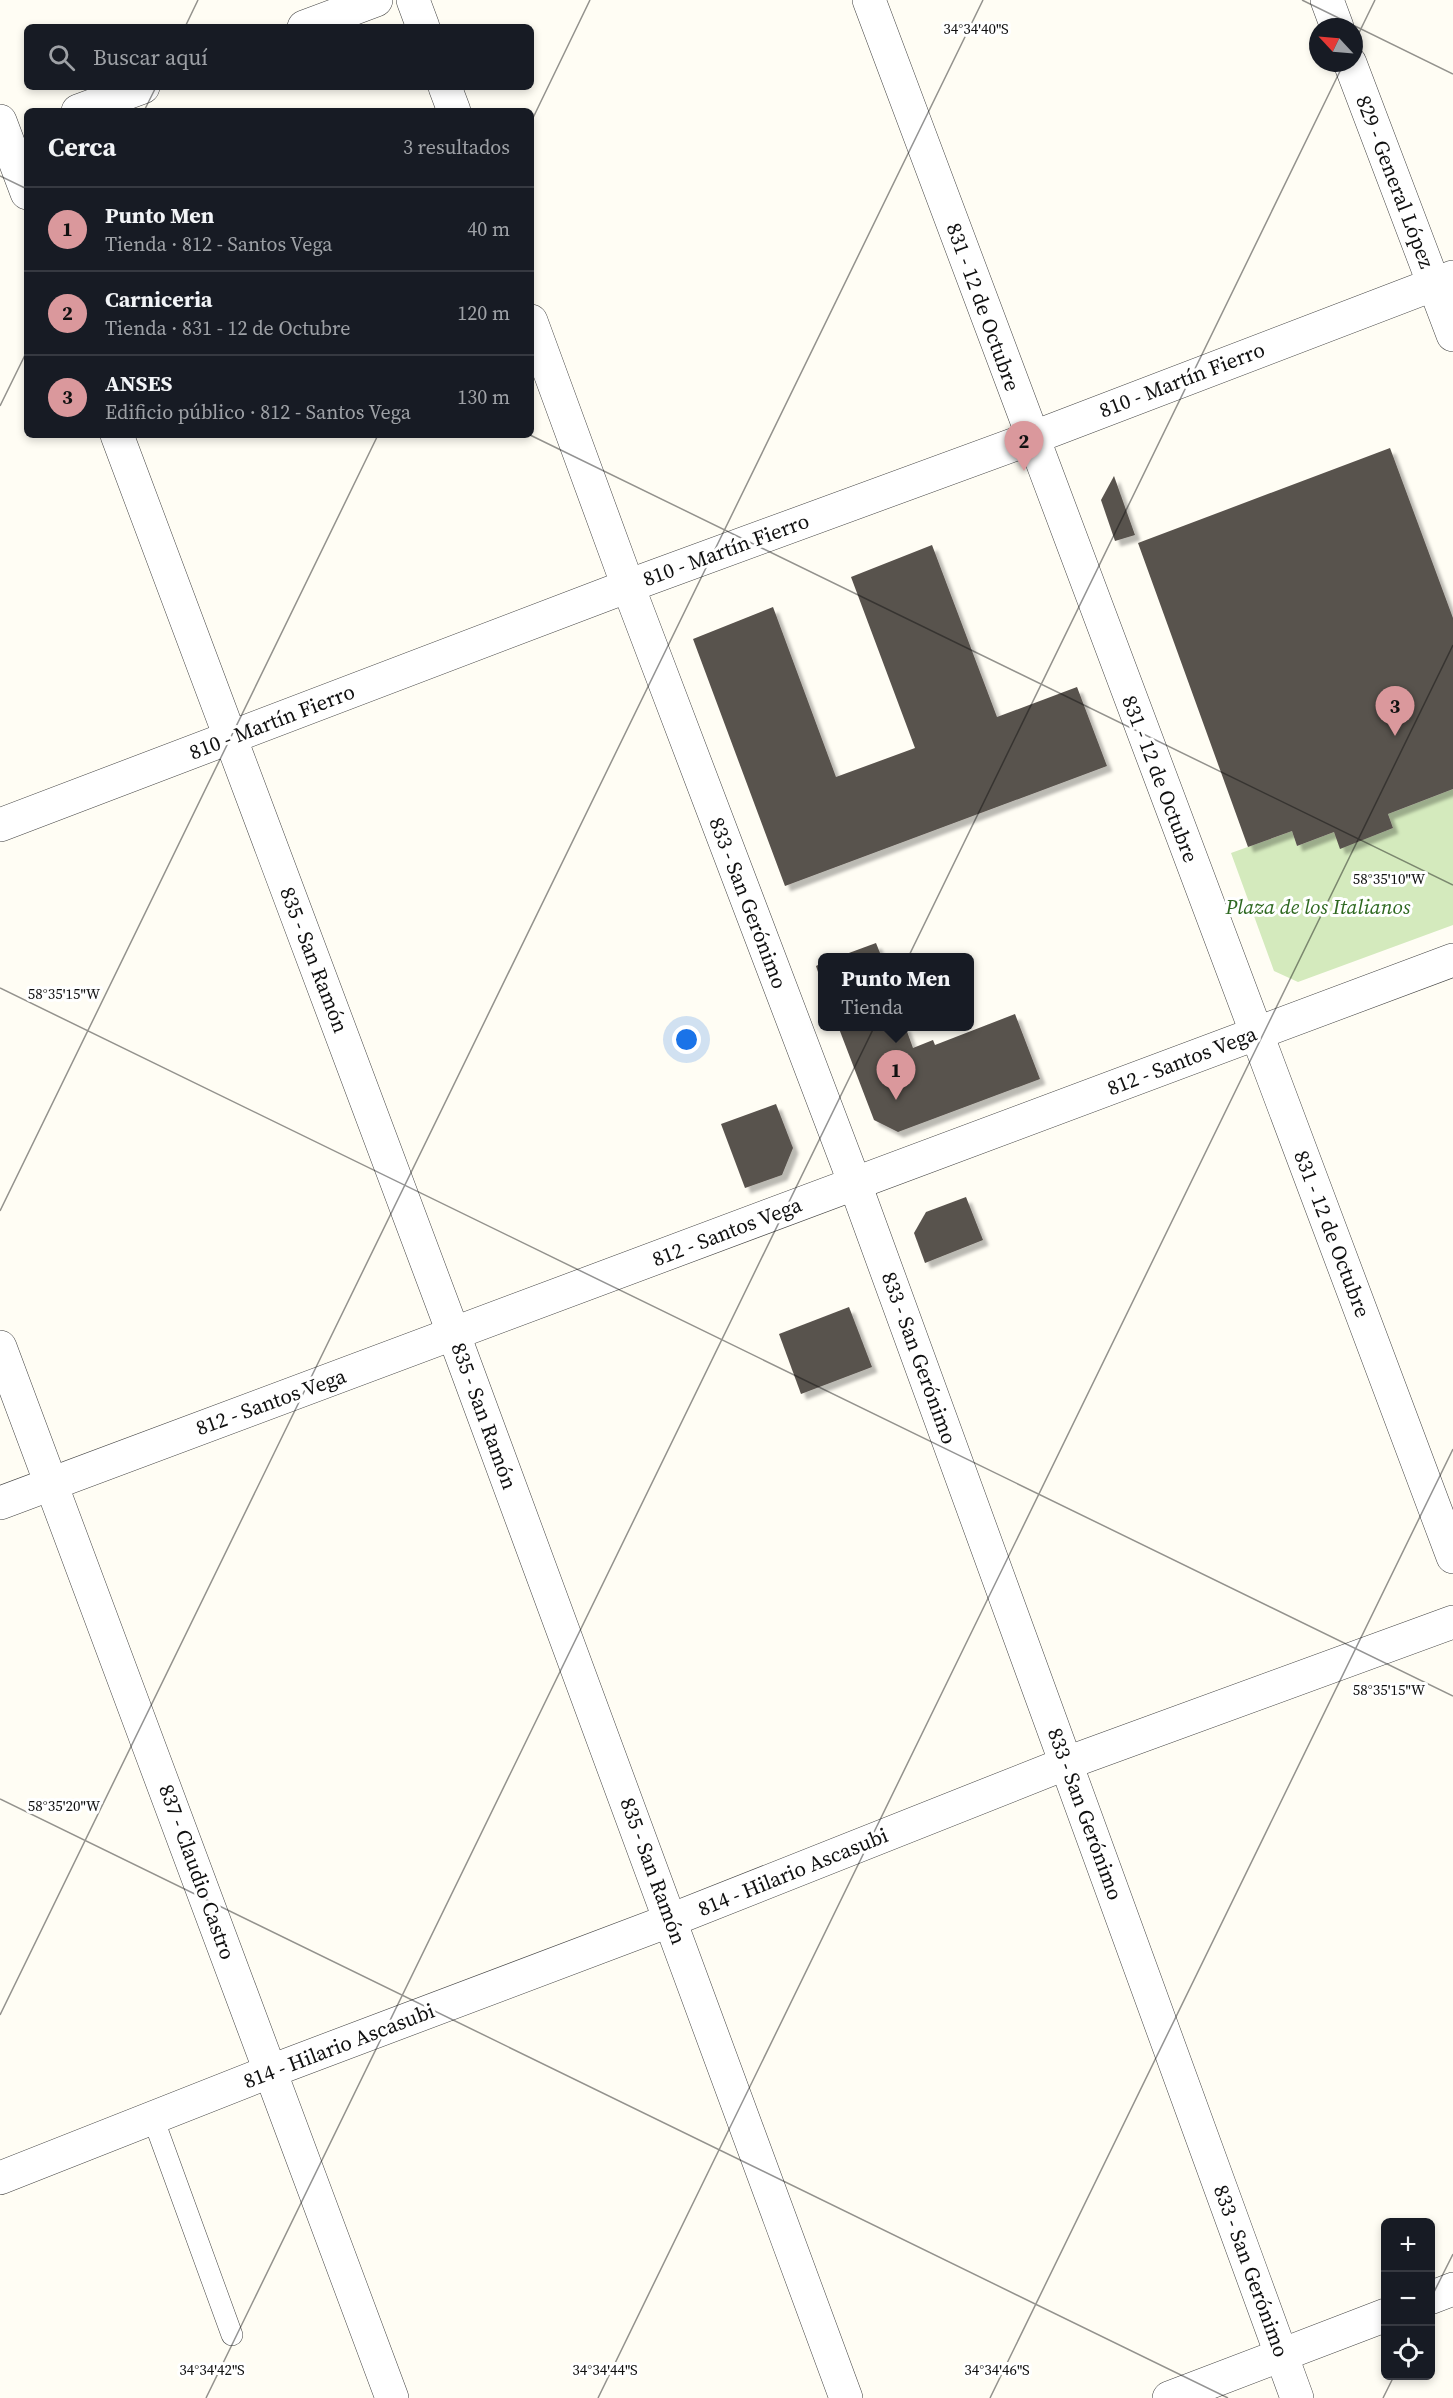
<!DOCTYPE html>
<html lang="es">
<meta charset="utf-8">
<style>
:root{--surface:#171b24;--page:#242831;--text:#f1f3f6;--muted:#9ea1a6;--line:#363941;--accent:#da989c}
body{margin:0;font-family:"Source Serif 4",serif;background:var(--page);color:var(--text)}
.controls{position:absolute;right:18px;bottom:18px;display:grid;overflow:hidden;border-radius:9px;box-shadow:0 3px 9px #0003}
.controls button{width:54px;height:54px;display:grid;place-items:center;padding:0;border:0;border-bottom:2px solid var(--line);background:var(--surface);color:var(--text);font:30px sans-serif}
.compass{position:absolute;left:1309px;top:18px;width:54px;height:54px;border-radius:50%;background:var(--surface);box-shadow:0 3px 9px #0003;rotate:296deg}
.you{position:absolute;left:687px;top:1040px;width:21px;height:21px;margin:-15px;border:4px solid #fff;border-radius:50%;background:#1a73e8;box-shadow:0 0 0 9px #1a73e833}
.badge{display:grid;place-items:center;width:39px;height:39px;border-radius:50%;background:var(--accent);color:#111;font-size:20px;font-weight:700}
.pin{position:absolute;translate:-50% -50px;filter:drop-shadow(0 2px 3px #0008)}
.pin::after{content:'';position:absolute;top:32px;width:21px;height:18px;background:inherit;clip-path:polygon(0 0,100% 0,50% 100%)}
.popup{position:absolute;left:818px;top:953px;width:156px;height:78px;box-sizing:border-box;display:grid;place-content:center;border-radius:9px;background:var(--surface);filter:drop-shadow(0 2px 4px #0005);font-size:20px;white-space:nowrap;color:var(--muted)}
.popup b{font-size:22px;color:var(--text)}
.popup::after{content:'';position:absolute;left:50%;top:100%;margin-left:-12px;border:12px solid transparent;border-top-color:var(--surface)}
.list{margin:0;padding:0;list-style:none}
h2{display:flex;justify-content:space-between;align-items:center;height:78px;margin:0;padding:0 24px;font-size:26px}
h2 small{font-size:20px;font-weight:400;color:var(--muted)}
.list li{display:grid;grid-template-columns:39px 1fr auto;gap:18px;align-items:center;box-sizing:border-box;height:84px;padding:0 24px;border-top:2px solid var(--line)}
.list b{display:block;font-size:22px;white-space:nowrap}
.list p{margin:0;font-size:20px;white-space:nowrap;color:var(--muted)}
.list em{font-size:20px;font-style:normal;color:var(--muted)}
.icon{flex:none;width:33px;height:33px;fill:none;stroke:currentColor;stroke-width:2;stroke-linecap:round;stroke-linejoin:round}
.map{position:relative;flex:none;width:1453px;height:2398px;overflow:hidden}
.search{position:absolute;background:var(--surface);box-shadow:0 3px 9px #0003;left:24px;top:24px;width:510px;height:66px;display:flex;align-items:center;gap:15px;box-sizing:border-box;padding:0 21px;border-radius:9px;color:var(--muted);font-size:22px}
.panel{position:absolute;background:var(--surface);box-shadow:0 3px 9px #0003;left:24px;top:108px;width:510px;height:330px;border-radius:9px}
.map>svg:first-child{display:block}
</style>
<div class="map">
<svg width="1453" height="2398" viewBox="0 0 1453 2398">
<defs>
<filter id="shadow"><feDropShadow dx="5.5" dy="5.5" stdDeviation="1.5" flood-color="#0004"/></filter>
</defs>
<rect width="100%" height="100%" fill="#fffdf4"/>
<!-- green -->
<path fill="#d4eabd" d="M1453 789V925L1298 982 1274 971 1231 853 1292 831 1297 846 1334 832 1341 848 1393 828 1388 814Z"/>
<!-- building -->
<g fill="#59524d" filter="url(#shadow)">
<path d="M1390 448 1453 618V789L1388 814 1393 828 1340 849 1334 832 1297 846 1292 831 1248 847 1138 543Z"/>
<path d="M1114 476 1135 535 1115 541 1101 500Z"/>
<path d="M932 545 997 717 1077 687 1107 766 785 886 693 639 773 607 836 777 915 748 851 577Z"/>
<path d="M876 943 882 958H838V957Z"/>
<path d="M822 963V984L816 966Z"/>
<path d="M1015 1014 1040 1079 898 1132 874 1120 838 1026H905L913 1048 933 1040 935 1045Z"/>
<path d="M776 1104 793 1148 782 1175 745 1188 721 1124Z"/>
<path d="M966 1197 983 1240 925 1263 914 1233 926 1212Z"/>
<path d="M849 1307 872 1367 801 1394 779 1334Z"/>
</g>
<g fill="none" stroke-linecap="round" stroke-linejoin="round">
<defs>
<path id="lane" d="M153 2118 232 2335"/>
<g id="street">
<path d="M413 0 423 27"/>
<path d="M869 0 1453 1557"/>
<path d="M1327 0 1337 27"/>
<path d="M304 27 376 0"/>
<path d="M1350 63 1453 335"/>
<path d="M445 87 454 111"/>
<path d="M78 111 143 87"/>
<path d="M0 121 27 193"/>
<path d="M531 321 628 586 855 1184 1297 2398"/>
<path d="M117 435 454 1335 846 2398"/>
<path d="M0 825 628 586 1032 438 1453 277"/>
<path d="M0 1347 392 2398"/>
<path d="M0 1503 1453 960"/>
<path d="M0 2178 271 2071 671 1920 1067 1763 1453 1622"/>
<path d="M1430 2298 1453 2289"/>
<path d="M1169 2398 1386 2315"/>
</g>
</defs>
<!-- lane casing -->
<use href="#lane" stroke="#434343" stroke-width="22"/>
<!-- street casing -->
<use href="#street" stroke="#434343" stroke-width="34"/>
<!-- lane -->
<use href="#lane" stroke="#fff" stroke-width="21"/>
<!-- street -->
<use href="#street" stroke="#fff" stroke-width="33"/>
</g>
<!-- ticks -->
<path fill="none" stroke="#101010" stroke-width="1.5" stroke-opacity="0.45" d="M1302 0 1453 74M185 27 198 0M1354 43 1375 0M144 111 156 87M531 122 590 0M0 176 27 189M0 406 27 351M530 435 1453 885M0 988 1453 1696M0 1211 378 435M0 1799 1228 2398M0 2015 983 0M1430 2300 1453 2254M206 2398 1344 63M598 2398 1453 645M990 2398 1453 1449M1383 2398 1394 2376"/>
<g text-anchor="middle" stroke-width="6" stroke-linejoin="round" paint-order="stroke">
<!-- street labels -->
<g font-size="21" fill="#101010" stroke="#fff">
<text transform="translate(1395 182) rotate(69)" y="7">829 - General López</text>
<text transform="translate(983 307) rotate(70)" y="7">831 - 12 de Octubre</text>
<text transform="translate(1182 380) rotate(-21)" y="7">810 - Martín Fierro</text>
<text transform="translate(726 550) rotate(-20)" y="7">810 - Martín Fierro</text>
<text transform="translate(272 722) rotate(-21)" y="7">810 - Martín Fierro</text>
<text transform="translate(1160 779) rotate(69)" y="7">831 - 12 de Octubre</text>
<text transform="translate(748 903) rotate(69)" y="7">833 - San Gerónimo</text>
<text transform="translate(314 960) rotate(69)" y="7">835 - San Ramón</text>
<text transform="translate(1182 1061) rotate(-21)" y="7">812 - Santos Vega</text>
<text transform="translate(727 1232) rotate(-21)" y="7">812 - Santos Vega</text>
<text transform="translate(1332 1234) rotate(69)" y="7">831 - 12 de Octubre</text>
<text transform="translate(919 1358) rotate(70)" y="7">833 - San Gerónimo</text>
<text transform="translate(271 1402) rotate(-20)" y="7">812 - Santos Vega</text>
<text transform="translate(484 1416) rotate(70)" y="7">835 - San Ramón</text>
<text transform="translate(1085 1814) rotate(70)" y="7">833 - San Gerónimo</text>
<text transform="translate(653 1871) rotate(70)" y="7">835 - San Ramón</text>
<text transform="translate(197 1872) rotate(70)" y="7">837 - Claudio Castro</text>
<text transform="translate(793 1872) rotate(-22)" y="7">814 - Hilario Ascasubi</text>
<text transform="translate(339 2046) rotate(-21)" y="7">814 - Hilario Ascasubi</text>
<text transform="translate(1251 2271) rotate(70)" y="7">833 - San Gerónimo</text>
</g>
<!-- park labels -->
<g font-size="21" font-style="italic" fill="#2e6820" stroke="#fff">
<text x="1318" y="914">Plaza de los Italianos</text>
</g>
</g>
<g font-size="15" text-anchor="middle" fill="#101010" stroke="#fff" stroke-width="6" stroke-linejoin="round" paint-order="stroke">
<text x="976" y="34">34°34'40"S</text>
<text x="1389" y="884">58°35'10"W</text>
<text x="64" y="999">58°35'15"W</text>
<text x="1389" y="1695">58°35'15"W</text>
<text x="64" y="1811">58°35'20"W</text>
<text x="212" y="2375">34°34'42"S</text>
<text x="605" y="2375">34°34'44"S</text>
<text x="997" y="2375">34°34'46"S</text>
</g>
</svg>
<div class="controls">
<button>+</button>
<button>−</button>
<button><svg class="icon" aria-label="locate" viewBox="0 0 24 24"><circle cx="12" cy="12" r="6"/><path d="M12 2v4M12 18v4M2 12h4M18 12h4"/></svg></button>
</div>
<svg class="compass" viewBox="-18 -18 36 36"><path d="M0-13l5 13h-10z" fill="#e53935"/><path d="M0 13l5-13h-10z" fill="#9ea1a6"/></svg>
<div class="you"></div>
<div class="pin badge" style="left:896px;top:1100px">1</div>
<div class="popup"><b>Punto Men</b>Tienda</div>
<div class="pin badge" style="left:1024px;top:471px">2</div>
<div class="pin badge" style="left:1395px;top:736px">3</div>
<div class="search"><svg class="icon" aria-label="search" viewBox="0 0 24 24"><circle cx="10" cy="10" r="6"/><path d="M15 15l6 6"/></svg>Buscar aquí</div>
<section class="panel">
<h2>Cerca<small>3 resultados</small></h2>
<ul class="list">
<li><span class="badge">1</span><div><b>Punto Men</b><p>Tienda · 812 - Santos Vega</p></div><em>40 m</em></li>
<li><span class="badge">2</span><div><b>Carniceria</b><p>Tienda · 831 - 12 de Octubre</p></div><em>120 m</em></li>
<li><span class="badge">3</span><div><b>ANSES</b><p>Edificio público · 812 - Santos Vega</p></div><em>130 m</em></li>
</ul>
</section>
</div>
